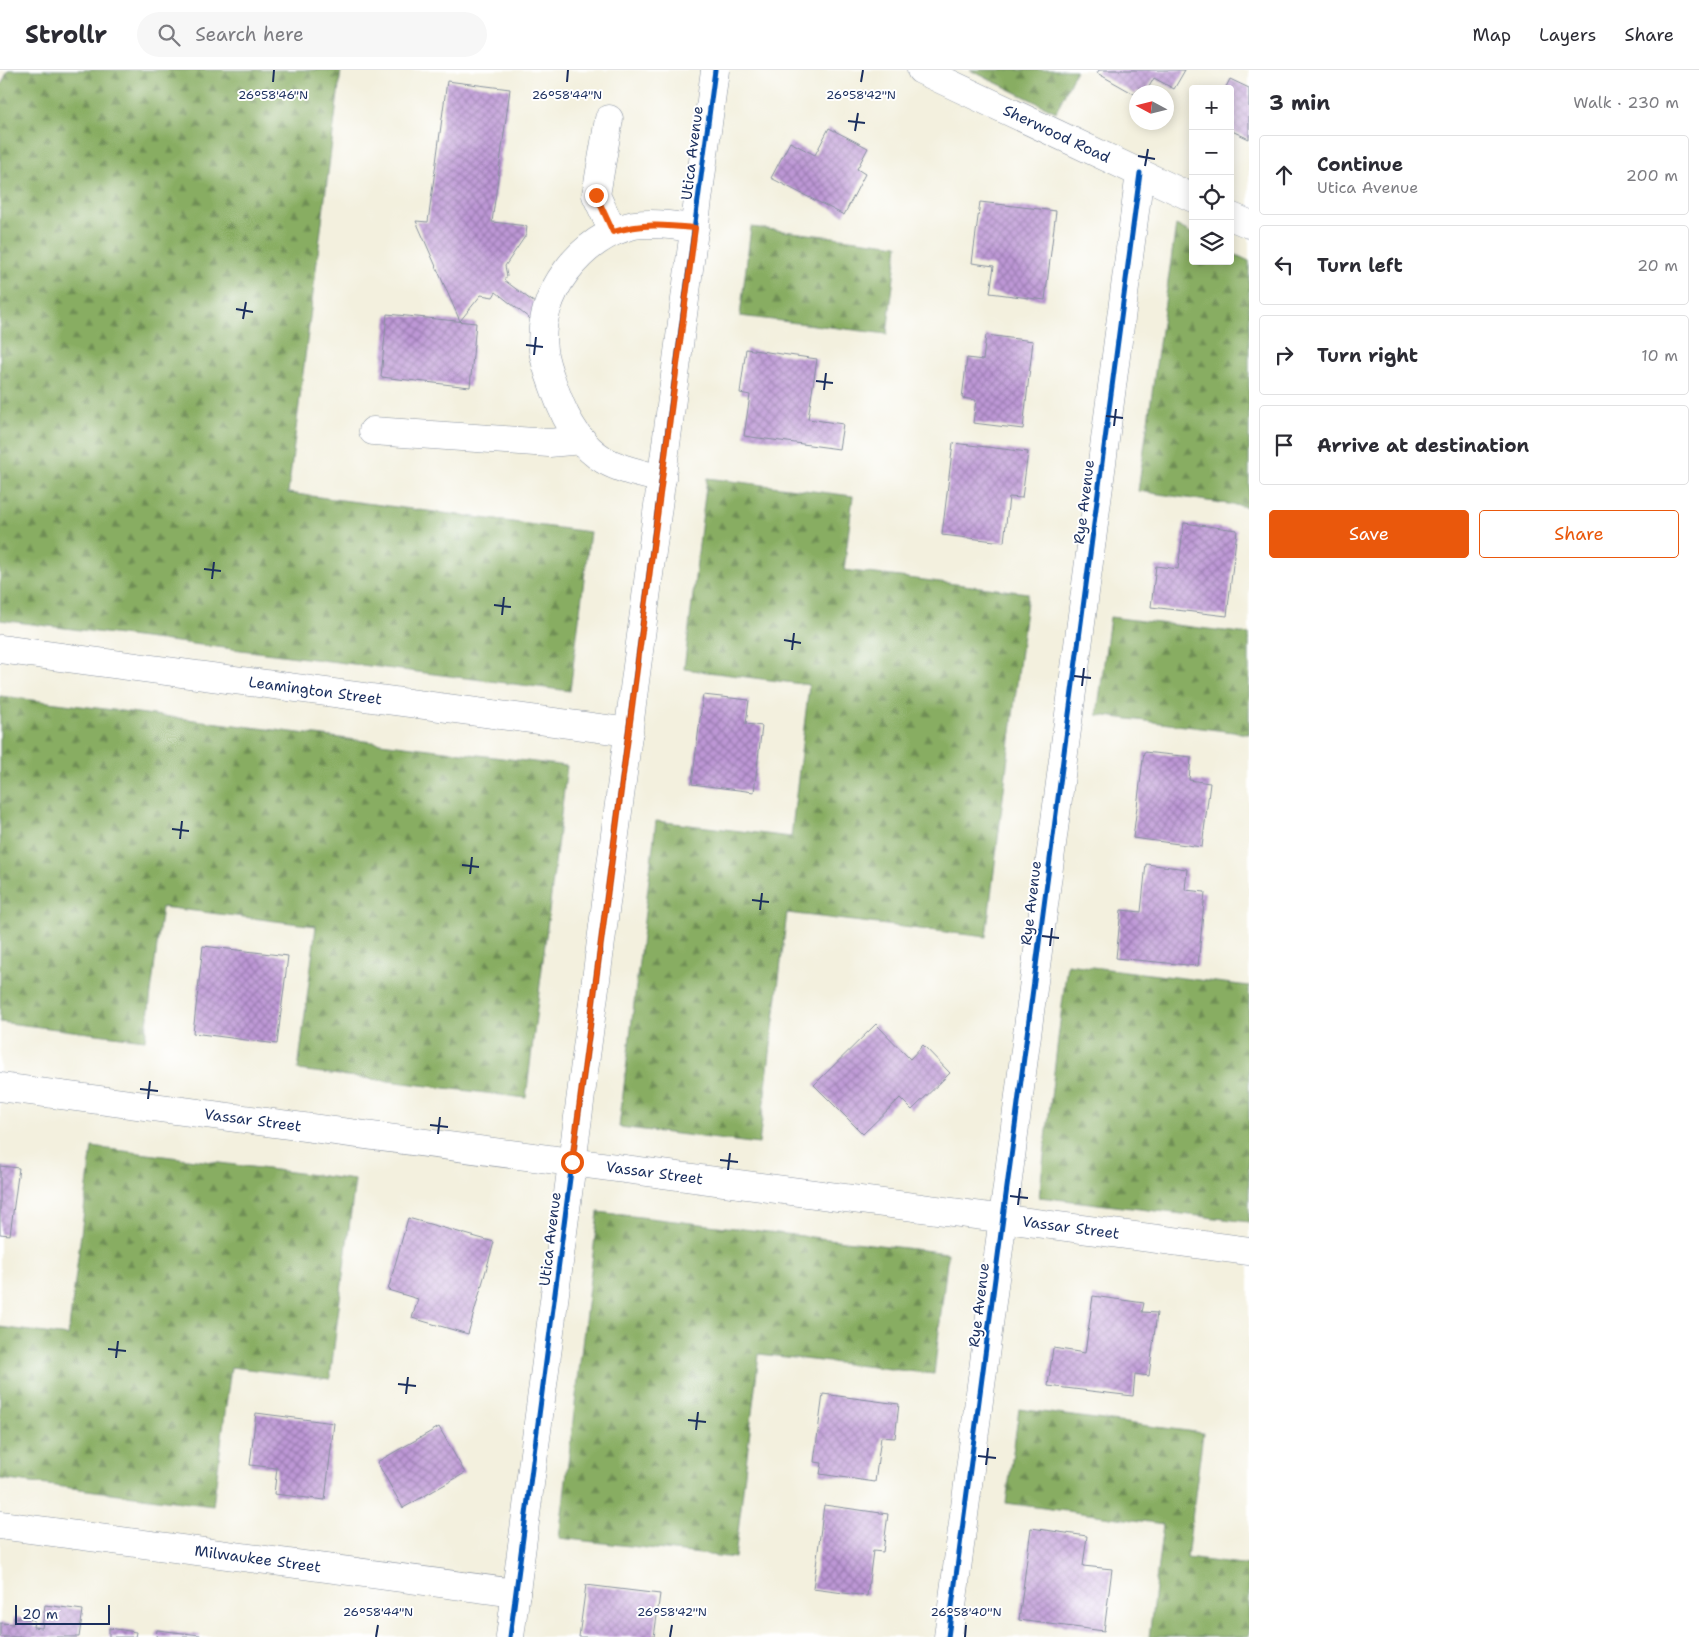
<!DOCTYPE html>
<meta charset="utf-8">
<style>
:root{--surface:#fff;--page:#f7f7f7;--text:#2b2b33;--muted:#7c7c81;--line:#e1e1e2;--accent:#ea580c}
body{margin:0;font-family:"Shantell Sans",sans-serif;background:var(--page);color:var(--text)}
.controls{position:absolute;right:15px;top:15px;display:grid;overflow:hidden;border-radius:5px;box-shadow:0 2px 12px #0003}
.controls button{width:45px;height:45px;display:grid;place-items:center;padding:0;border:0;border-bottom:1px solid var(--line);background:var(--surface);color:var(--text);font:25px sans-serif}
.compass{position:absolute;left:1129px;top:15px;width:45px;height:45px;border-radius:50%;background:var(--surface);box-shadow:0 2px 12px #0003;rotate:277deg}
.scale{position:absolute;left:15px;bottom:12px;width:95px;box-sizing:border-box;padding-left:5px;border:2px solid #1b2f5e;border-top:0;font-size:14px;line-height:18px;white-space:nowrap;color:#1b2f5e;-webkit-text-stroke:4px #fff;paint-order:stroke}
.stop{position:absolute;width:15px;height:15px;margin:-11px;border:4px solid #ea580c;border-radius:50%;background:#fff}
.stop.end{background:#ea580c;border-color:#fff;box-shadow:0 1px 5px #0008}
.list{margin:0;padding:0;list-style:none}
h2{display:flex;justify-content:space-between;align-items:center;height:65px;margin:0;padding:0 20px;font-size:21px}
h2 small{font-size:16px;font-weight:400;color:var(--muted)}
.list li{display:grid;grid-template-columns:32px 1fr auto;gap:15px;align-items:center;box-sizing:border-box;height:80px;margin:0 10px 10px;padding:0 10px;border:1px solid var(--line);border-radius:5px}
.list b{display:block;font-size:19px;white-space:nowrap}
.list p{margin:0;font-size:16px;white-space:nowrap;color:var(--muted)}
.list em{font-size:16px;font-style:normal;color:var(--muted)}
.actions{display:flex;gap:10px;padding:15px 20px}
.actions a{flex:1;padding:11px 0;border:1px solid var(--accent);border-radius:5px;text-align:center;font-size:18px;color:var(--accent)}
.actions .main{background:var(--accent);color:#fff}
.icon{flex:none;width:28px;height:28px;fill:none;stroke:currentColor;stroke-width:2;stroke-linecap:round;stroke-linejoin:round}
.map{position:relative;flex:none;width:1249px;height:1567px;overflow:hidden}
header{display:flex;align-items:center;gap:30px;box-sizing:border-box;height:70px;padding:0 25px;background:var(--surface);border-bottom:1px solid var(--line)}
header strong{font-size:24px}
nav{display:flex;gap:28px;margin-inline-start:auto;font-size:18px}
.search{width:350px;height:45px;background:var(--page);display:flex;align-items:center;gap:12px;box-sizing:border-box;padding:0 18px;border-radius:28px;color:var(--muted);font-size:19px}
main{display:flex}
aside{flex:1;background:var(--surface)}
.map>svg:first-child{display:block}
</style>
<header>
<strong>Strollr</strong>
<div class="search"><svg class="icon" aria-label="search" viewBox="0 0 24 24"><circle cx="10" cy="10" r="6"/><path d="M15 15l6 6"/></svg>Search here</div>
<nav><a>Map</a><a>Layers</a><a>Share</a></nav>
</header>
<main>
<div class="map">
<svg width="1249" height="1567" viewBox="0 0 1249 1567">
<defs>
<pattern id="forest-firs" width="22" height="20" patternUnits="userSpaceOnUse" patternTransform="scale(1.25)"><rect width="22" height="20" fill="#88ad62"/><path d="M5 1l3.5 6h-7zM16 11l3.5 6h-7z" fill="#6e8d54"/></pattern>
<pattern id="building-cross-hatch" width="8" height="8" patternUnits="userSpaceOnUse" patternTransform="scale(1.25)"><rect width="8" height="8" fill="#bd97d5"/><path d="M0 0l8 8M0 8l8-8" fill="none" stroke="#997cb0"/></pattern>
</defs>
<rect width="100%" height="100%" fill="#fff"/>
<filter id="ink" filterUnits="userSpaceOnUse"><feTurbulence type="fractalNoise" baseFrequency=".02" numOctaves="2"/><feDisplacementMap in="SourceGraphic" scale="10" xChannelSelector="R" yChannelSelector="G"/><feConvolveMatrix kernelMatrix="1 2 1 2 8 2 1 2 1" color-interpolation-filters="sRGB"/></filter>
<filter id="wash" filterUnits="userSpaceOnUse"><feTurbulence type="fractalNoise" baseFrequency=".0096" numOctaves="4" result="noise"/><feDisplacementMap in="SourceGraphic" scale="20" xChannelSelector="R" yChannelSelector="G"/><feGaussianBlur stdDeviation="1.12" result="paint"/><feColorMatrix in="noise" values="0 0 0 0 0 0 0 0 0 0 0 0 0 0 0 0 0 1.4 0 .05"/><feComposite in="paint" operator="in"/></filter>
<g filter="url(#wash)">
<rect width="100%" height="100%" fill="#f3f0de"/>
<!-- forest -->
<g fill="url(#forest-firs)" stroke="#526e60">
<path d="M8 0H341L288 423 590 462 570 621 0 550V18Z"/>
<path d="M970 0H1076L1056 42Z"/>
<path d="M1176 155 1193 164V191H1230V182L1249 191V437L1138 421Z"/>
<path d="M751 157 898 175 887 264 740 246Z"/>
<path d="M707 408 853 426 844 500 1028 523 986 867 787 843 759 1074 619 1057 656 751 791 767 809 615 684 599Z"/>
<path d="M1110 547 1249 564V664L1097 645Z"/>
<path d="M0 626 567 696 526 1028 298 1000 316 856 162 837 145 970 0 952Z"/>
<path d="M1067 894 1249 916V1152L1039 1127Z"/>
<path d="M92 1077 355 1110 330 1309 231 1297 213 1436 0 1409V1257L68 1266Z"/>
<path d="M598 1142 948 1183 934 1304 759 1284 735 1488 559 1468Z"/>
<path d="M1019 1339 1203 1363 1187 1488 1249 1496V1567H1149L1163 1454 1006 1433Z"/>
</g>
<g id="blocks">
<!-- building -->
<g fill="url(#building-cross-hatch)">
<path d="M1099 0H1185L1174 19 1154 8 1146 22H1136V25L1097 3Z"/>
<path d="M1230 9 1249 18V69L1230 60V19H1225Z"/>
<path d="M447 11 510 19 492 152 527 156 526 165 505 196 507 206 504 210 543 239 534 252 496 222 493 227 481 225 460 251 416 151 428 152Z"/>
<path d="M829 58 868 78 857 99 865 104 844 145 771 108 790 72 815 85Z"/>
<path d="M980 132 1056 141 1045 230 990 223 994 196 972 193Z"/>
<path d="M387 244 476 253 470 317 381 307Z"/>
<path d="M986 265 1033 271 1023 359 973 353 976 330 962 328 967 288 983 290Z"/>
<path d="M746 279 817 289 808 349 843 354 839 379 744 366 750 325 740 323Z"/>
<path d="M953 373 1028 382 1022 428 1009 427 1004 472 942 465Z"/>
<path d="M1184 453 1237 460 1227 546 1151 537 1156 496 1178 499Z"/>
<path d="M703 625 749 630 746 654 762 656 754 722 692 714Z"/>
<path d="M1144 682 1191 687 1189 710 1210 713 1202 777 1133 768Z"/>
<path d="M1146 794 1187 799 1185 820 1205 822 1198 896 1116 888 1121 840 1141 842Z"/>
<path d="M203 876 288 886 277 974 193 963Z"/>
<path d="M876 954 910 989 923 975 950 1003 912 1040 900 1028 863 1064 814 1015Z"/>
<path d="M0 1096 19 1098 10 1165 0 1164Z"/>
<path d="M408 1148 494 1172 468 1264 412 1248 418 1229 388 1220Z"/>
<path d="M1093 1226 1144 1233 1142 1242 1157 1243 1149 1306 1135 1304 1133 1326 1048 1316 1053 1278 1085 1283Z"/>
<path d="M823 1324 899 1334 895 1368 881 1367 875 1412 820 1404 822 1393 814 1392Z"/>
<path d="M256 1343 334 1353 325 1430 274 1424 277 1398 250 1395Z"/>
<path d="M439 1357 465 1403 403 1438 377 1392Z"/>
<path d="M824 1435 888 1444 883 1482 873 1481 867 1526 813 1519Z"/>
<path d="M1031 1458 1087 1466 1083 1496 1112 1499 1104 1561 1019 1550Z"/>
<path d="M586 1515 660 1524 654 1567H579Z"/>
<path d="M45 1535 83 1540 79 1567H0V1553L13 1554 14 1547 34 1550 33 1557 42 1558Z"/>
<path d="M109 1558 136 1562 135 1567H109Z"/>
<path d="M157 1560 200 1565V1567H156Z"/>
</g>
</g>
</g>
<g filter="url(#ink)">
<use href="#blocks" fill-opacity="0" stroke="#87909e" stroke-width="1"/>
<g fill="none" stroke-linecap="round" stroke-linejoin="round">
<defs>
<g id="minor">
<path id="s1" d="M921 0 1193 128"/>
<path d="M609 49 596 125 613 162"/>
<path d="M1230 146 1249 154"/>
<path d="M373 361 549 373 582 370"/>
<path d="M662 409C643 404 621 400 604 390 580 376 565 348 556 323 551 309 545 295 543 280 536 225 582 166 634 155 654 152 675 156 695 158"/>
<path id="s2" d="M0 579 629 662"/>
<path id="s3" d="M0 1017 1249 1181"/>
<path id="s4" d="M0 1455 516 1523"/>
<path d="M510 1567 715 0"/>
<path d="M948 1567 1140 103"/>
</g>
</defs>
<!-- minor casing -->
<use href="#minor" stroke="#87909e" stroke-width="29"/>
<!-- minor -->
<use href="#minor" stroke="#fff" stroke-width="28"/>
<defs>
<g id="cycleway">
<path d="M510 1567 715 0"/>
<path d="M948 1567 1140 103"/>
</g>
</defs>
<!-- cycleway casing -->
<use href="#cycleway" stroke="#fff" stroke-width="8"/>
<!-- cycleway -->
<use href="#cycleway" stroke="#0057b8" stroke-width="5"/>
</g>
</g>
<g fill="none" stroke-linecap="round" stroke-linejoin="round" filter="url(#ink)">
<!-- route -->
<path stroke="#ea580c" stroke-width="6" d="M572 1092 695 158C664 155 643 153 613 162L596 125"/>
</g>
<!-- ticks -->
<path fill="none" stroke="#1b2f5e" stroke-width="2" d="M273 12 274 0M567 12 568 0M861 12 863 0M848 51 865 53M855 61 858 43M1138 86 1155 89M1145 96 1148 79M236 239 253 242M243 249 246 232M526 275 543 277M534 285 536 267M816 311 833 313M824 320 826 303M1106 346 1123 348M1114 356 1116 339M204 499 221 501M212 509 214 492M494 535 511 537M502 545 504 527M784 570 801 573M792 580 794 563M1074 606 1091 608M1082 616 1084 598M172 759 189 761M180 769 182 751M462 795 479 797M470 804 472 787M752 830 769 832M760 840 762 823M1042 866 1059 868M1050 876 1052 858M140 1019 158 1021M148 1029 150 1011M430 1055 448 1057M438 1064 440 1047M720 1090 738 1092M728 1100 730 1083M1010 1126 1028 1128M1018 1135 1020 1118M108 1279 126 1281M116 1288 118 1271M398 1314 416 1316M406 1324 408 1307M688 1350 706 1352M696 1360 698 1342M978 1386 996 1388M986 1395 988 1378M376 1567 378 1555M670 1567 672 1555M965 1567 966 1555"/>
<g text-anchor="middle" stroke-width="4" stroke-linejoin="round" paint-order="stroke">
<!-- street labels -->
<g font-size="15" fill="#1b2f5e" stroke="#fff">
<text dy="5" stroke="none"><textPath href="#s1" startOffset="150">Sherwood Road</textPath></text>
<text transform="translate(692 83) rotate(-83)" y="5">Utica Avenue</text>
<text transform="translate(1084 432) rotate(-83)" y="5">Rye Avenue</text>
<text dy="5" stroke="none"><textPath href="#s2" startOffset="318">Leamington Street</textPath></text>
<text transform="translate(1031 833) rotate(-83)" y="5">Rye Avenue</text>
<text dy="5" stroke="none"><textPath href="#s3" startOffset="255">Vassar Street</textPath></text>
<text dy="5" stroke="none"><textPath href="#s3" startOffset="660">Vassar Street</textPath></text>
<text dy="5" stroke="none"><textPath href="#s3" startOffset="1080">Vassar Street</textPath></text>
<text transform="translate(550 1169) rotate(-83)" y="5">Utica Avenue</text>
<text transform="translate(979 1235) rotate(-83)" y="5">Rye Avenue</text>
<text dy="5" stroke="none"><textPath href="#s4" startOffset="260">Milwaukee Street</textPath></text>
</g>
</g>
<g font-size="12" text-anchor="middle" fill="#1b2f5e" stroke="#fff" stroke-width="4" stroke-linejoin="round" paint-order="stroke">
<text x="273" y="29">26°58'46"N</text>
<text x="567" y="29">26°58'44"N</text>
<text x="861" y="29">26°58'42"N</text>
<text x="378" y="1546">26°58'44"N</text>
<text x="672" y="1546">26°58'42"N</text>
<text x="966" y="1546">26°58'40"N</text>
</g>
</svg>
<div class="controls">
<button>+</button>
<button>−</button>
<button><svg class="icon" aria-label="locate" viewBox="0 0 24 24"><circle cx="12" cy="12" r="6"/><path d="M12 2v4M12 18v4M2 12h4M18 12h4"/></svg></button>
<button><svg class="icon" aria-label="layers" viewBox="0 0 24 24"><path d="M12 4l9 5-9 5-9-5zM3 14l9 5 9-5"/></svg></button>
</div>
<svg class="compass" viewBox="-18 -18 36 36"><path d="M0-13l5 13h-10z" fill="#e53935"/><path d="M0 13l5-13h-10z" fill="#7c7c81"/></svg>
<div class="scale">20 m</div>
<div class="stop" style="left:572px;top:1092px"></div>
<div class="stop end" style="left:596px;top:125px"></div>
</div>
<aside>
<h2>3 min<small>Walk · 230 m</small></h2>
<ul class="list">
<li><svg class="icon" aria-label="ahead" viewBox="0 0 24 24"><path d="M12 20V5M6 11l6-6 6 6"/></svg><div><b>Continue</b><p>Utica Avenue</p></div><em>200 m</em></li>
<li><svg class="icon" aria-label="left" viewBox="0 0 24 24"><path d="M17 20v-9H6M10 6l-5 5 5 5"/></svg><div><b>Turn left</b></div><em>20 m</em></li>
<li><svg class="icon" aria-label="right" viewBox="0 0 24 24"><path d="M7 20v-9h11M14 6l5 5-5 5"/></svg><div><b>Turn right</b></div><em>10 m</em></li>
<li><svg class="icon" aria-label="arrive" viewBox="0 0 24 24"><path d="M6 21V4h12l-3 4 3 4H6"/></svg><div><b>Arrive at destination</b></div></li>
</ul>
<div class="actions"><a class="main">Save</a><a>Share</a></div>
</aside>
</main>
